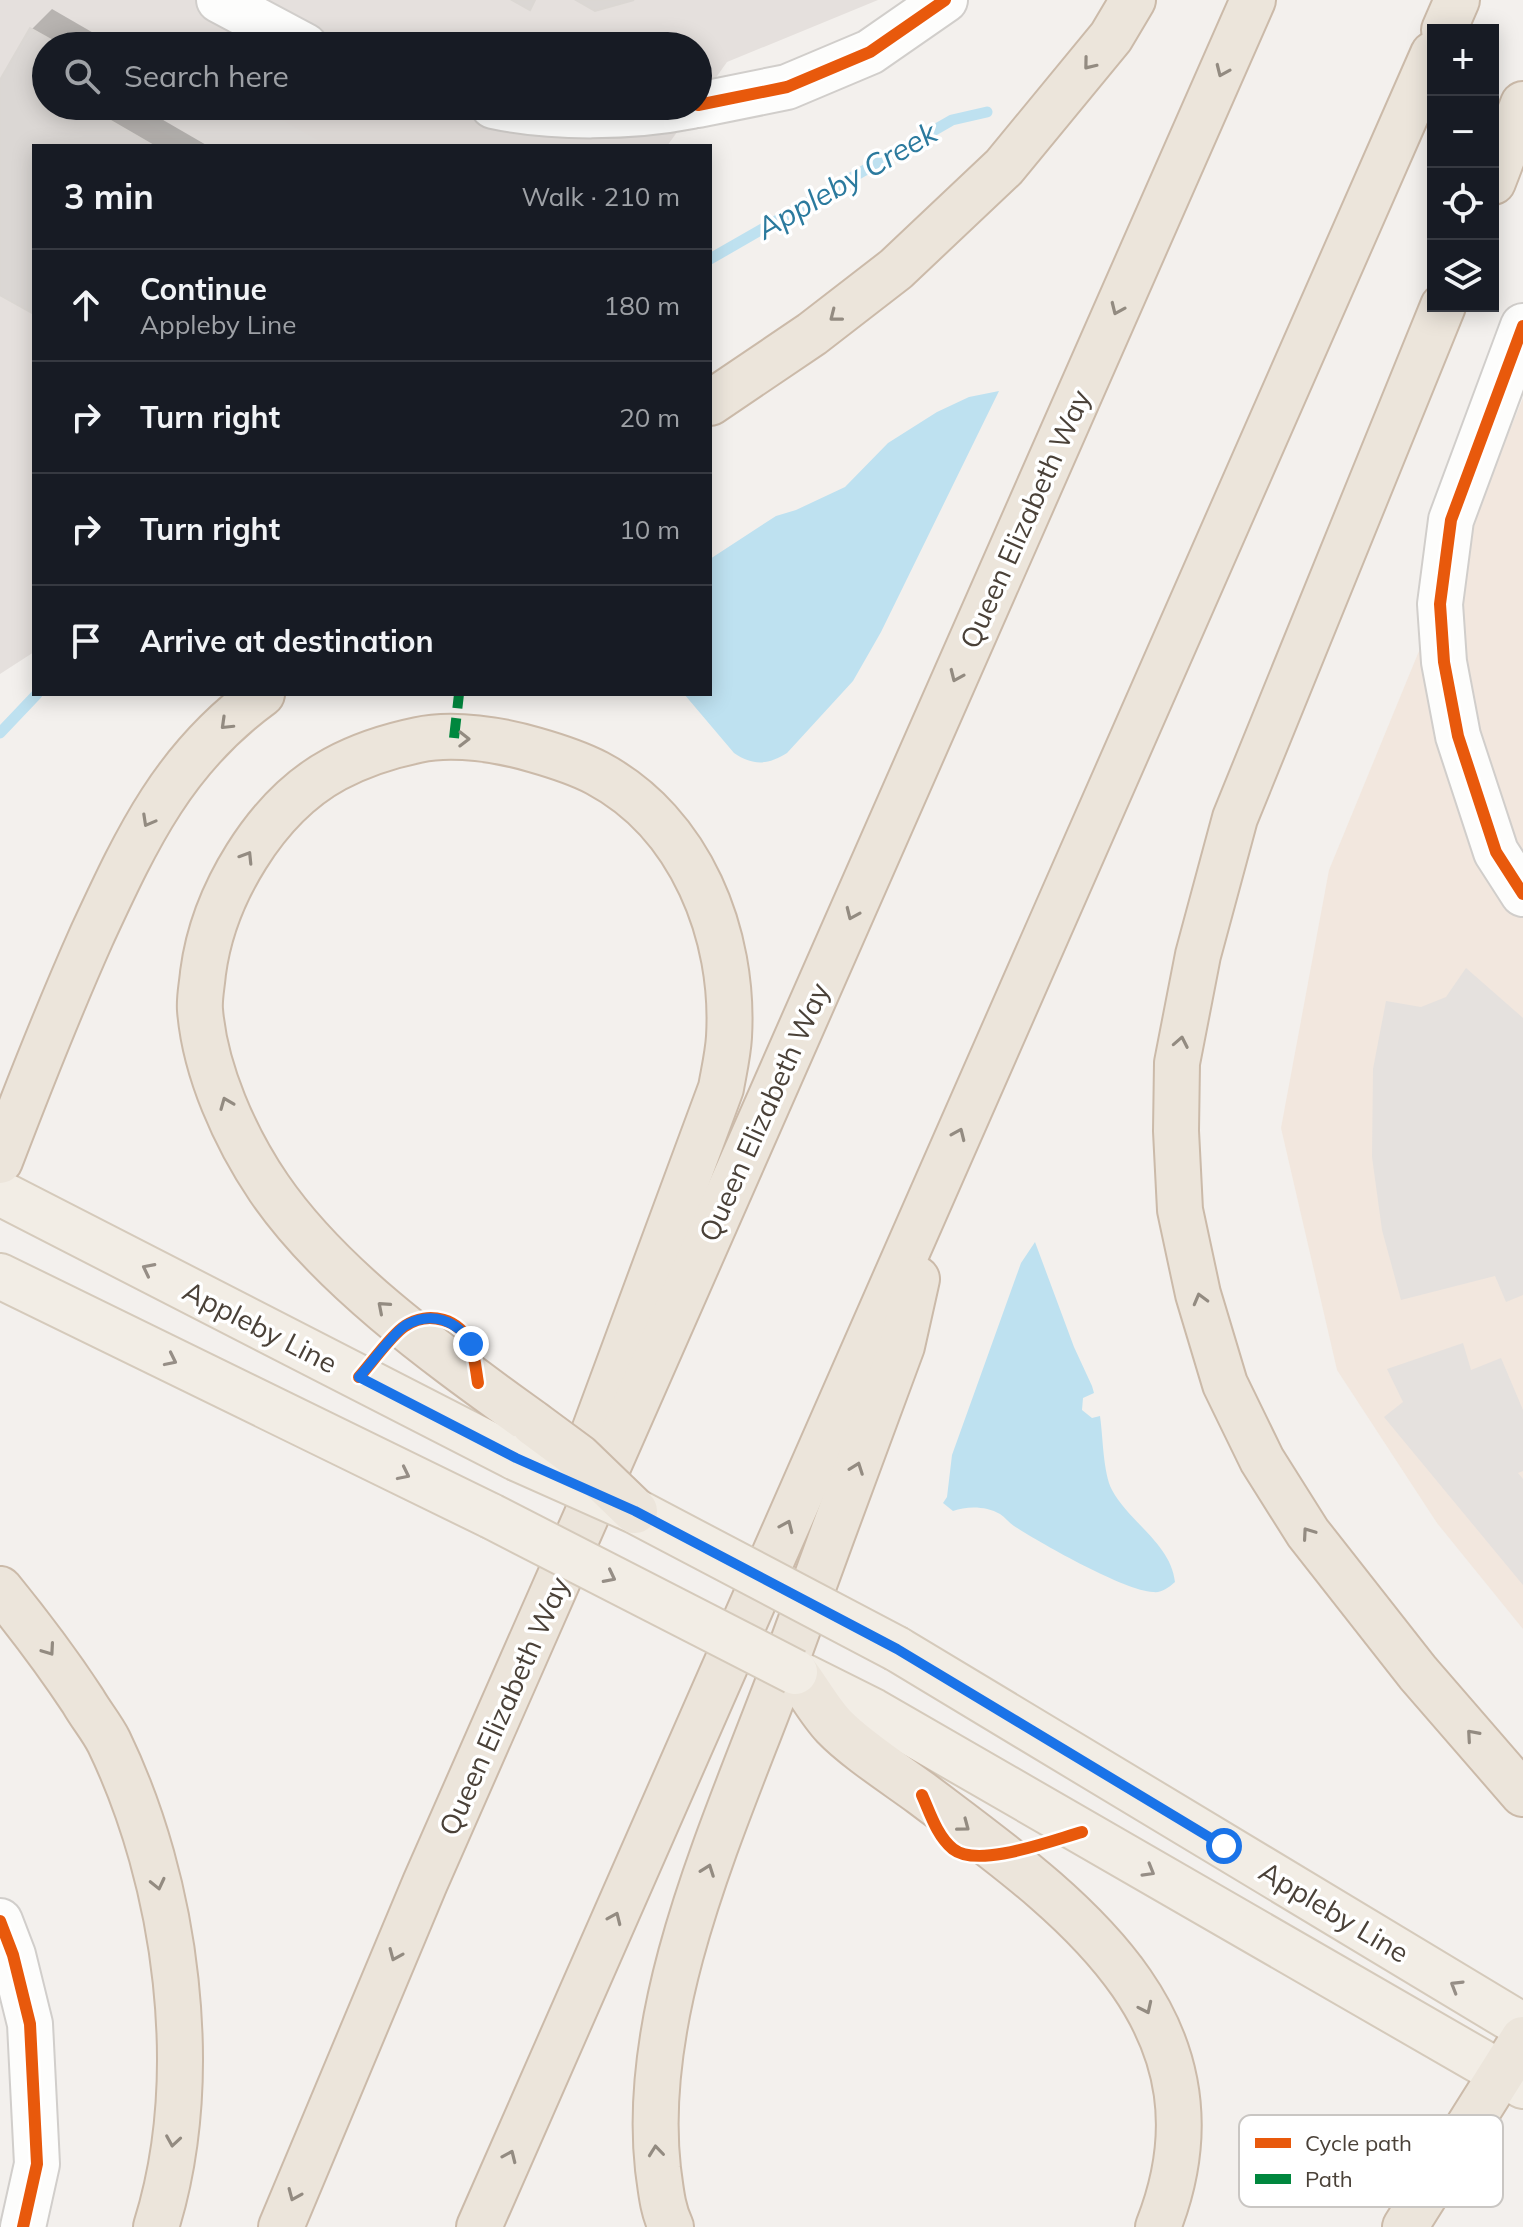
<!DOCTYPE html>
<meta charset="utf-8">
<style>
:root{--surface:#171b24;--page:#242831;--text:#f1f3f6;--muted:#9ea1a6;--line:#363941}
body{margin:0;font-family:Mulish,sans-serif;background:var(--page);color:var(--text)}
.controls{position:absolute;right:24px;top:24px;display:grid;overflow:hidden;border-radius:0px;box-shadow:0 4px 20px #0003}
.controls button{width:72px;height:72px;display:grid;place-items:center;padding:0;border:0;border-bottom:2px solid var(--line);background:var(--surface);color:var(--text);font:40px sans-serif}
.stop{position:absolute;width:24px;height:24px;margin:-18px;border:6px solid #1a73e8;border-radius:50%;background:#fff}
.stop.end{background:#1a73e8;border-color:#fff;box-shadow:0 2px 8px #0008}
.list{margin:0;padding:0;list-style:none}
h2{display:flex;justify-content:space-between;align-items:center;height:104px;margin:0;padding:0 32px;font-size:34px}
h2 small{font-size:26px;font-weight:400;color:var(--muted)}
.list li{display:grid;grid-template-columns:52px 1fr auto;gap:24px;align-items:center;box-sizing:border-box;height:112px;padding:0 32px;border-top:2px solid var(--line)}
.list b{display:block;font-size:30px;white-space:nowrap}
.list p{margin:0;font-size:26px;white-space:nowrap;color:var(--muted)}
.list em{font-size:26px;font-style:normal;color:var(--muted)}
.icon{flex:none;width:44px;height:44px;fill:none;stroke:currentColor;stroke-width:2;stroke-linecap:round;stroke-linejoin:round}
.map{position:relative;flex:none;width:1523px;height:2227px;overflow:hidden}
.search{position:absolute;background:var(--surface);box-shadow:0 4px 20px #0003;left:32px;top:32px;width:680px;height:88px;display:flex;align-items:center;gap:20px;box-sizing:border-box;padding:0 28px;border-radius:44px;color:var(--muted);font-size:30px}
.panel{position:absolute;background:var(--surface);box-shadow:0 4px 20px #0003;left:32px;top:144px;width:680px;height:552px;border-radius:0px}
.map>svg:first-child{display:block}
</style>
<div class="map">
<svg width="1523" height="2227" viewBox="0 0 1523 2227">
<rect width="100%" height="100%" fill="#f3f0ed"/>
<!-- commercial -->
<path fill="#f2e7de" d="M1523 398V1629L1437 1523 1337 1370 1281 1128 1329 870Z"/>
<!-- industrial -->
<path fill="#e5e0dd" d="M0 0H878L727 62 698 103V46H46V106H696L667 146H34V652L0 674Z"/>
<!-- parking -->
<g fill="#e5e1de">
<path d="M257 106 328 146H187L120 107Z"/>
<path d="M1466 968 1523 1018V1295L1506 1302 1495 1276 1401 1300 1382 1230 1372 1157 1373 1069 1386 1001 1421 1007 1446 997Z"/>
<path d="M1463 1343 1471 1370 1501 1358 1523 1410V1471L1518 1473 1523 1479V1585L1384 1417 1403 1402 1387 1369Z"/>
</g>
<!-- water -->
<g fill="#bee1f0">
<path d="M999 391 881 632 853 681 787 753C768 765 753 766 734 753L684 694H710V559L776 516 796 510 845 487 888 443 937 412 969 397Z"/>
<path d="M1035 1242 1074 1347 1092 1386 1094 1393 1083 1398 1082 1410 1092 1418 1100 1416C1103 1436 1103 1473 1112 1490 1130 1523 1171 1544 1175 1582 1168 1588 1162 1593 1153 1592 1125 1591 1040 1543 1014 1526 1009 1523 1005 1517 1000 1514 986 1506 967 1506 953 1511L943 1503 947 1497 952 1455 1021 1263Z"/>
</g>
<!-- shadow -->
<path fill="#0003" d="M52 9 116 46H46V106H139L208 146H34V312L1 293 0 295V84L32 29Z"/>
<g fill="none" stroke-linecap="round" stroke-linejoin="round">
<!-- stream -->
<g stroke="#bee1f0" stroke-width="11">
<path d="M710 259 952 120 987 112"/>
<path d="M0 733 37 694"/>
</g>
</g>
<!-- building -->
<g fill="#dbd7d4" stroke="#dbd7d3" stroke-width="2">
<path d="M512 0H535L530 10Z"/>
<path d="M576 0H634L595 11Z"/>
<path d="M30 28 62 46H46V106H104L99 114 154 146H34V314L0 295V80Z"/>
</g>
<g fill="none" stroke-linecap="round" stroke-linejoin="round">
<defs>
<g id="tertiary">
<path d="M219 0 305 46"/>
<path d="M698 105 787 87 870 52 945 0"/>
<path d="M493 106C553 119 632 118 692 106"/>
<path d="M1523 326 1451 520 1440 604 1444 662 1458 736 1496 852 1523 894"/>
<path d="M0 1921 13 1955 30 2024 37 2164 23 2227"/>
</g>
<g id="primary">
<path d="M0 1193 516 1458"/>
<path d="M0 1276 491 1516"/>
<path d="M897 1649 1523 2026"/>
<path d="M795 1672 873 1711 1523 2086"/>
</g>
<g id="motorway">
<path d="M1444 30 1457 0"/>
<path d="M1493 182 1523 104"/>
<path d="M1443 306 1235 818 1198 955 1177 1063 1176 1131 1180 1210 1198 1294 1225 1384 1262 1460 1308 1533 1418 1673 1523 1794"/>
<path d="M710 403 812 334 896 269 1004 167 1111 37 1133 0"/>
<path d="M0 1161C29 1085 59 1009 92 935 137 838 173 759 262 694"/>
<path d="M533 1423C443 1358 332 1280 269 1188 235 1138 205 1071 200 1010 199 998 202 985 203 973 213 896 265 807 335 769 361 755 389 746 418 740 453 732 502 740 535 750 556 756 578 763 597 773 691 823 735 935 729 1037 728 1054 724 1071 721 1088L590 1442"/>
<path d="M0 1589C31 1627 56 1660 83 1701 91 1715 102 1728 109 1742 177 1883 203 2076 156 2227"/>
<path d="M795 1672C808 1689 819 1710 834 1726 855 1748 895 1774 921 1793 1064 1901 1240 2019 1158 2227"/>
<path d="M281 2227 425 1883 1253 0"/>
<path d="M479 2227 1433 54"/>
<path d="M671 2227C662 2208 661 2190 658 2169 640 2006 725 1825 781 1675 821 1565 861 1456 902 1346L917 1279"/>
<path d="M1405 2227 1523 2039"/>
</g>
</defs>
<!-- tertiary casing -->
<use href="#tertiary" stroke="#d1cecb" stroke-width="48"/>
<!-- primary casing -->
<use href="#primary" stroke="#d5cabb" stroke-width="48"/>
<!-- motorway casing -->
<use href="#motorway" stroke="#cbbaa9" stroke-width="48"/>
<!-- tertiary -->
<use href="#tertiary" stroke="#fdfdfc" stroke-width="44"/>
<!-- primary -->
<use href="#primary" stroke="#f2ede5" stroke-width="44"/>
<!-- motorway -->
<use href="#motorway" stroke="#ece5db" stroke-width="44"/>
<defs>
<g id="primary-bridge">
<path d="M516 1458 635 1511 897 1649"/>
<path d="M491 1516 795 1672"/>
</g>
<path id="motorway-bridge" d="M533 1423 579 1457 635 1511"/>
</defs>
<!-- primary-bridge casing -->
<use href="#primary-bridge" stroke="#d5cabb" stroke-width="48" stroke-linecap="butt"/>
<!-- motorway-bridge casing -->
<use href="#motorway-bridge" stroke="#cbbaa9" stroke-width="48" stroke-linecap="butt"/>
<!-- primary-bridge -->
<use href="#primary-bridge" stroke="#f2ede5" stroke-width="44"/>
<!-- motorway-bridge -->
<use href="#motorway-bridge" stroke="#ece5db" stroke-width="44"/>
<!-- quiet -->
<path stroke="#00873e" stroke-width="10" stroke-dasharray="20 10" stroke-linecap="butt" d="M454 738 459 694"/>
<defs>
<g id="cycleway">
<path d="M698 105 787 87 870 52 945 0"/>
<path d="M1523 326 1451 520 1440 604 1444 662 1458 736 1496 852 1523 894"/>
<path d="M359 1377C371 1364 391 1335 405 1326 428 1310 462 1319 471 1346 475 1358 476 1371 478 1383"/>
<path d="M922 1795C930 1813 937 1836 953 1849 978 1869 1053 1840 1082 1832"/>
<path d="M0 1921 13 1955 30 2024 37 2164 23 2227"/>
</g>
</defs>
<!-- cycleway casing -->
<use href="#cycleway" stroke="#fff" stroke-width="17"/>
<!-- cycleway -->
<use href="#cycleway" stroke="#e8590c" stroke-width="12"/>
</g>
<!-- one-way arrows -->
<defs><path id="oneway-chevron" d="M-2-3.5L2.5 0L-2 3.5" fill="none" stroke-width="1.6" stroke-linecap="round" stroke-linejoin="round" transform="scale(2)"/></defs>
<g stroke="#938b81">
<use href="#oneway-chevron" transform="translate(1089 64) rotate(129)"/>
<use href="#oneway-chevron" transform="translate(1222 71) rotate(114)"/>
<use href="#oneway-chevron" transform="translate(1117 309) rotate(114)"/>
<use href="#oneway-chevron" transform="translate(835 316) rotate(142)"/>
<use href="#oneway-chevron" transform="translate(956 676) rotate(114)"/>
<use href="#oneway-chevron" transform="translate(226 724) rotate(136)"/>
<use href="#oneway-chevron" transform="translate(464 739) rotate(1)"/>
<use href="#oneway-chevron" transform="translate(148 821) rotate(119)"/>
<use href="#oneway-chevron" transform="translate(247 857) rotate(-58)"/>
<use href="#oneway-chevron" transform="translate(852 914) rotate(114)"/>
<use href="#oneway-chevron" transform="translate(1181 1042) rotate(-79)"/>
<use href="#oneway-chevron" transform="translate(226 1103) rotate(-112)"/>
<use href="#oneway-chevron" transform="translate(959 1134) rotate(-66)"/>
<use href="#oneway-chevron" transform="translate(1200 1299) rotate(-105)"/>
<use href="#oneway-chevron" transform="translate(383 1307) rotate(-139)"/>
<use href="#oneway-chevron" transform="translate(857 1468) rotate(-70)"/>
<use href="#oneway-chevron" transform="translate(787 1526) rotate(-66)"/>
<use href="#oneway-chevron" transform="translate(1308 1533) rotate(-125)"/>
<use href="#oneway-chevron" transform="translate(49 1650) rotate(55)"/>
<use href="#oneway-chevron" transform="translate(1472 1735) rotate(-131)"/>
<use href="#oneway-chevron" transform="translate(964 1826) rotate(37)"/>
<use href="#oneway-chevron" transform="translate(708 1870) rotate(-70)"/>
<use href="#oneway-chevron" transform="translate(158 1884) rotate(77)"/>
<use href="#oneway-chevron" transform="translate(615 1918) rotate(-66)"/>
<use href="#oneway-chevron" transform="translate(395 1955) rotate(113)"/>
<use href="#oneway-chevron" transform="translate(1146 2008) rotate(65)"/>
<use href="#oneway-chevron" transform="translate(173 2141) rotate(99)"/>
<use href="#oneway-chevron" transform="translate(656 2151) rotate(-96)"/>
<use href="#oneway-chevron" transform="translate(510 2156) rotate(-66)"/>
<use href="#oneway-chevron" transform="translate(294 2195) rotate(113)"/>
</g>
<g stroke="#968e86">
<use href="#oneway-chevron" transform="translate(148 1269) rotate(-153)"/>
<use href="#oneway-chevron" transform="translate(171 1360) rotate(26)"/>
<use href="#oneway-chevron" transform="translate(404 1474) rotate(26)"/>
<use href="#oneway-chevron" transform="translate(610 1577) rotate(27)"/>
<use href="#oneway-chevron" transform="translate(1149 1871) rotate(30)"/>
<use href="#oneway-chevron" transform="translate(1456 1986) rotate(-149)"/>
</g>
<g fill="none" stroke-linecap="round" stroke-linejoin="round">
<!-- route -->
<path stroke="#1a73e8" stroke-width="10" d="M471 1344C457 1320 432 1311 406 1325 394 1332 370 1365 359 1377L516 1458 635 1511 897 1649 1224 1846"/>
</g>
<g text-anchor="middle" stroke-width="7" stroke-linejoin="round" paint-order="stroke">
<!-- street labels -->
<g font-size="28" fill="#4a4138" stroke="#fff">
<text transform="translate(1025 519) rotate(-66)" y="10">Queen Elizabeth Way</text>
<text transform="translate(764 1112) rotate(-66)" y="10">Queen Elizabeth Way</text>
<text transform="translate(260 1327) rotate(27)" y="10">Appleby Line</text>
<text transform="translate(504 1706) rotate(-66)" y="10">Queen Elizabeth Way</text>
<text transform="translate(1334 1912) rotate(31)" y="10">Appleby Line</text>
</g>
<!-- water labels -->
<g font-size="30" font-style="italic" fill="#2b7a9e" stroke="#fff">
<text transform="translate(847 181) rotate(-30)" y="10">Appleby Creek</text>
</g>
</g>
<!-- legend -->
<rect x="1239" y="2115" width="264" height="92" rx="12" fill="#fff" stroke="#c9c6c3" stroke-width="2"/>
<rect x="1255" y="2138" width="36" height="10" fill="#e8590c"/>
<rect x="1255" y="2174" width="36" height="10" fill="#00873e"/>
<g font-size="22" fill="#4a4138">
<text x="1305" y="2151">Cycle path</text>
<text x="1305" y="2187">Path</text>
</g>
</svg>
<div class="controls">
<button>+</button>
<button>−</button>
<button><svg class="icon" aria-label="locate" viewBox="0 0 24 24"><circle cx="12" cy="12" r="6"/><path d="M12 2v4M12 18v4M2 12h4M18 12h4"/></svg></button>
<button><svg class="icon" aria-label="layers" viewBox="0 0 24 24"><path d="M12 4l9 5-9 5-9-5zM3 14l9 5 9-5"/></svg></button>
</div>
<div class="stop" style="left:1224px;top:1846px"></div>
<div class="stop end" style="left:471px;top:1344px"></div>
<div class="search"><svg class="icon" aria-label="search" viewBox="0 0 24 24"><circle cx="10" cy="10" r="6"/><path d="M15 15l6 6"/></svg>Search here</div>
<section class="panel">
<h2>3 min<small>Walk · 210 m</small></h2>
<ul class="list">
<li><svg class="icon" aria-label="ahead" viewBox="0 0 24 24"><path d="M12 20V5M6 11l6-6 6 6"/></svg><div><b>Continue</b><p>Appleby Line</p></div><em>180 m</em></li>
<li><svg class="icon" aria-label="right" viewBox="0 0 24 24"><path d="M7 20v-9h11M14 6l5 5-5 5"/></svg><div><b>Turn right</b></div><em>20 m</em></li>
<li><svg class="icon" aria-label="right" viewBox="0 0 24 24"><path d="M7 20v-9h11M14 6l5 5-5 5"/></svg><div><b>Turn right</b></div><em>10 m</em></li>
<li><svg class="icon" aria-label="arrive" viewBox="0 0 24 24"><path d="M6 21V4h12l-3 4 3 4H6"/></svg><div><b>Arrive at destination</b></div></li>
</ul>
</section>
</div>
